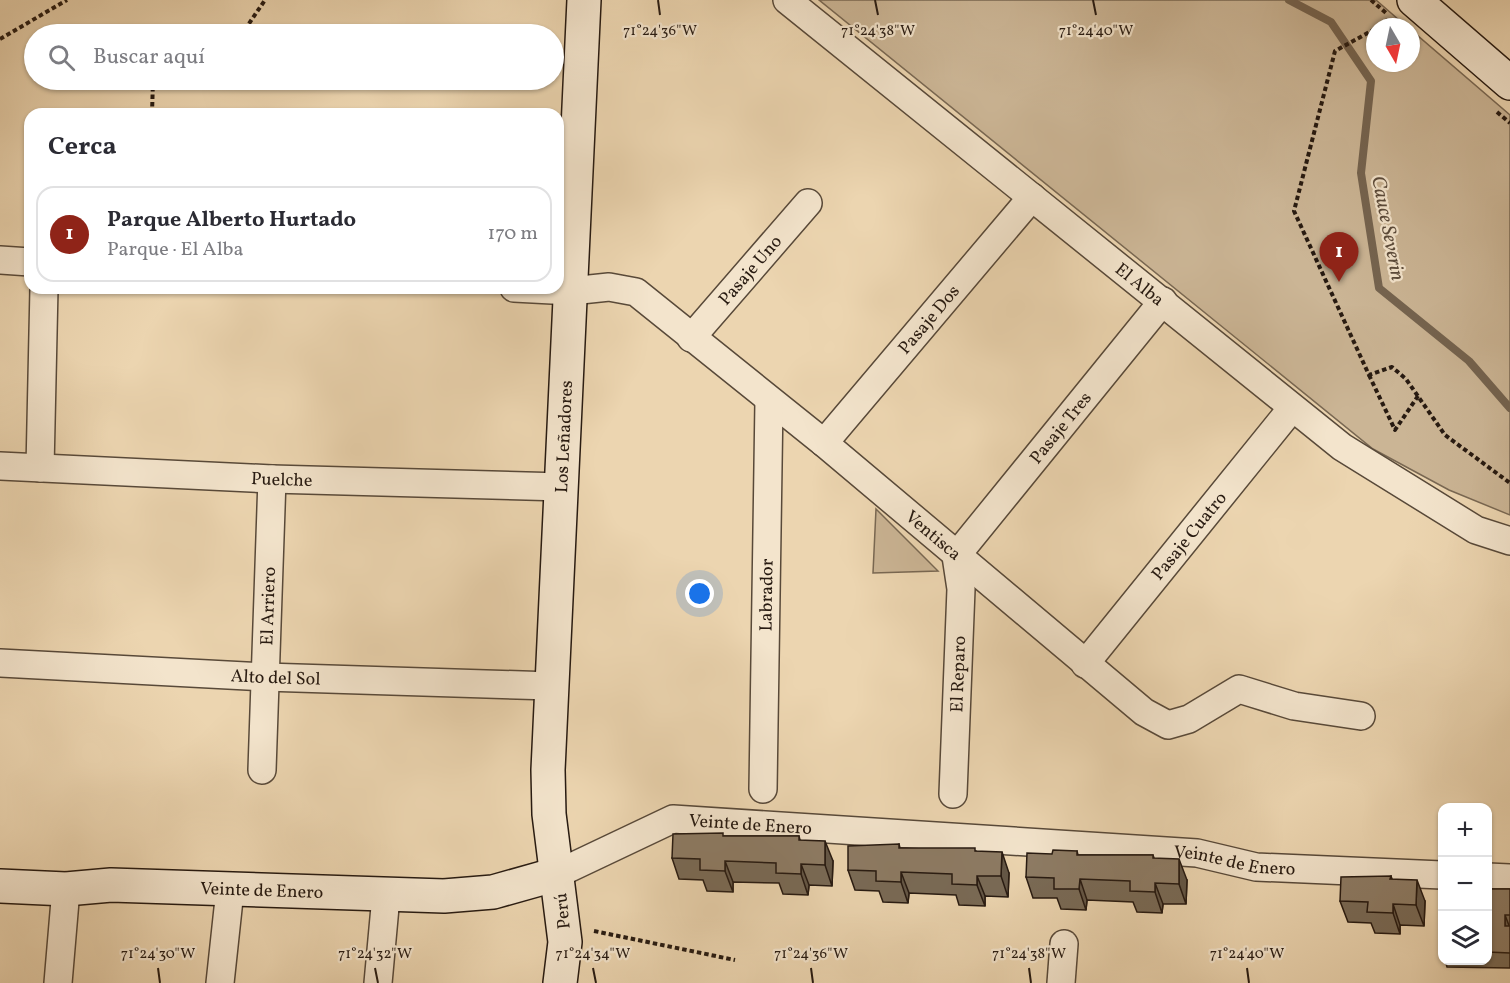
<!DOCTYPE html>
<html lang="es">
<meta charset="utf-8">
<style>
:root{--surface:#fff;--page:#f2f2f3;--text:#2b2b33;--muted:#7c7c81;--line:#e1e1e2;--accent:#8f2418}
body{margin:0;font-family:Vollkorn,serif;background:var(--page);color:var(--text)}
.controls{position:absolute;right:18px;bottom:18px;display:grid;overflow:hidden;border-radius:12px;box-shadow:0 2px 4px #0004}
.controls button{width:54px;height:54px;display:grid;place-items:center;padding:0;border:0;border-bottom:2px solid var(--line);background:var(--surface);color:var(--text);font:30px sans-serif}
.compass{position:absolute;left:1366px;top:18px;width:54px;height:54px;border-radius:50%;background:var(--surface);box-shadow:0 2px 4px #0004;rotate:171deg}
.you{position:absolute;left:700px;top:594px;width:21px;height:21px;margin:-15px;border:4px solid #fff;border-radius:50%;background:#1a73e8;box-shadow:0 0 0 9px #1a73e833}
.badge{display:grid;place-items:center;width:39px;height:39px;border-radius:50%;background:var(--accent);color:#fff;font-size:20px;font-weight:700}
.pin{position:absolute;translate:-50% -50px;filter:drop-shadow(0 2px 3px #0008)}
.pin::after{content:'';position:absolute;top:32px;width:21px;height:18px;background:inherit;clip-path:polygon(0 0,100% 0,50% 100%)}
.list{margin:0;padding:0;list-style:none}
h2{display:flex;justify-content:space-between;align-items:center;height:78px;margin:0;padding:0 24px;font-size:26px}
h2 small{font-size:20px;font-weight:400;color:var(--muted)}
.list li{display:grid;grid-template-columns:39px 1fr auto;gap:18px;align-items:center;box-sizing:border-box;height:96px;margin:0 12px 12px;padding:0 12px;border:2px solid var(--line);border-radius:18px}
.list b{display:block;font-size:22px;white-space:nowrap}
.list p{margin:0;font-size:20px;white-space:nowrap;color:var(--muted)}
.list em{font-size:20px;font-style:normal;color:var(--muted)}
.icon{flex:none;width:33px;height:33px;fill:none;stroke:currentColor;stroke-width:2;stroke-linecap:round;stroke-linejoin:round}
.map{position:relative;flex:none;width:1510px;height:983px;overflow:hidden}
.search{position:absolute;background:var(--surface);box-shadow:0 2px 4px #0004;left:24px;top:24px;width:540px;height:66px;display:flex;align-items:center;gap:15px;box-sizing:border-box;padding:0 21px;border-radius:33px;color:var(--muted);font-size:22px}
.panel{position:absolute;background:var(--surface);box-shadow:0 2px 4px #0004;left:24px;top:108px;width:540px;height:186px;border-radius:18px}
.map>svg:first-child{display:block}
</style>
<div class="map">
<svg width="1510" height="983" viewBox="0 0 1510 983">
<rect width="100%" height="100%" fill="#ecd5b0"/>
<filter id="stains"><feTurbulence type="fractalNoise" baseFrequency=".00333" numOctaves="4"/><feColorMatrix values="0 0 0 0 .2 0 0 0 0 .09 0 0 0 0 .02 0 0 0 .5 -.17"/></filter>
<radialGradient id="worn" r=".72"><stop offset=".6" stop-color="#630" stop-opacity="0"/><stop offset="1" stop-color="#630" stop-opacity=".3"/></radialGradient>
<!-- green -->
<g fill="#cbb595" stroke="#796853" stroke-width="1.5">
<path d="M819 0H1376L1407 27H1375V63H1411V30L1510 115V515L1449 490 1373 449Z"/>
<path d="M876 509 938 571 873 573Z"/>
</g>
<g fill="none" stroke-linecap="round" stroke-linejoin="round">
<!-- stream -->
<path stroke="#756450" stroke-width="8" d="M1289 0 1331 22 1371 81 1361 173 1379 288 1469 361 1510 408"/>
<defs>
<g id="street">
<path id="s1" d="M787 0 1342 447 1476 530 1510 541"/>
<path d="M0 260 30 262"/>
<path id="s2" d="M514 288 571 291 609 287 636 292 824 443 1144 712 1168 725 1189 719 1239 689 1294 706 1361 716"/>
<path id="s3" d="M691 338 808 203"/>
<path id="s4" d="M824 443 1032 197"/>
<path id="s5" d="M0 466 272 479 563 487"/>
<path d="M40 468 44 288"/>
<path id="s6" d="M0 663 265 677 552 686"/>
<path id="s7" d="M1085 664 1292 408"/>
<path id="s8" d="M262 770 272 479"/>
<path id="s9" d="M763 789 769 401"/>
<path id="s10" d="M953 794 961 589 956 556 1163 301"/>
<path id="s11" d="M557 874 673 819 1197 853 1256 867 1442 875"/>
<path d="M1488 877 1510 878"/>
<path d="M58 983 66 889"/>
<path d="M220 983 230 890"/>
<path d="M378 983 386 896"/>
<path d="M1061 983 1064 944"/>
</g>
<g id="secondary">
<path d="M1414 0 1510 83"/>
<path id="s12" d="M0 886 66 889 111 885 444 896 493 892 557 874"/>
<path id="s13" d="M560 983 565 942 549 814 548 770 584 0"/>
</g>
</defs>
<!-- street casing -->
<use href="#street" stroke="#584939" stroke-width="30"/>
<!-- secondary casing -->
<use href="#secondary" stroke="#271a11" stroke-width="36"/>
<!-- path -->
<g stroke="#271a11" stroke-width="4" stroke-dasharray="4.5 3" stroke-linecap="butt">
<path d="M1371 0 1386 13"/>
<path d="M1378 27 1390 18"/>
<path d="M1375 29 1335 51 1294 211 1369 375 1392 367 1406 379 1445 435 1510 483"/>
<path d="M222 34 246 28 265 0"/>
<path d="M0 39 67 0"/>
<path d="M1497 112 1510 123"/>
<path d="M152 114 153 80"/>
<path d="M1369 375 1395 430 1418 396"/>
<path d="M594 931 735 960"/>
</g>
<!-- street -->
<use href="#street" stroke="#f3e4cc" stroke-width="27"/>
<!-- secondary -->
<use href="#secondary" stroke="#f3e4cc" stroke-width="33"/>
</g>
<!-- wall -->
<g fill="#796a56" stroke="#271a11" stroke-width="1.5">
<path d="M724 836H799L800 840 833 861 832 886 809 885 808 895 783 894 779 883 733 882V892L707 891 703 880 679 879 672 858Z"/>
<path d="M899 844 900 848 976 851 1009 873 1008 897 985 896V906L959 905 956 895 909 893 908 903 883 902 879 891 855 890 848 870Z"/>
<path d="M1077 851 1078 855H1153L1154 858 1187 880 1186 904H1163L1162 913 1137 912 1133 902 1087 900 1086 910 1061 909 1057 898H1033L1026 877Z"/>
<path d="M1391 876 1392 879 1425 901 1424 926 1400 925V934L1375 933 1371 923 1348 922 1340 901Z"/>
<path d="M1488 889H1510V968L1447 967 1445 960H1488Z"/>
</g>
<!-- shaded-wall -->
<g fill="#635646" stroke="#271a11" stroke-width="1.5">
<path d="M825 841 833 861 832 886 825 865Z"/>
<path d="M1002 852 1009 873 1008 897 1001 876Z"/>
<path d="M1179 859 1187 880 1186 904 1179 884Z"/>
<path d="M725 861 733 882V892L725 871Z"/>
<path d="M801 864 809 885 808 895 801 874Z"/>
<path d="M901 872 909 893 908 903 901 882Z"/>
<path d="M977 876 985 896V906L977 885Z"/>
<path d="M1080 879 1087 900 1086 910 1079 889Z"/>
<path d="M1417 880 1425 901 1424 926 1416 905Z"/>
<path d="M1155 883 1163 904 1162 913 1155 892Z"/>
<path d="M1393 904 1400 925V934L1393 913Z"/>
<path d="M1505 915 1510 928 1505 926Z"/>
</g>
<!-- building -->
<g fill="#8d7b64" stroke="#271a11" stroke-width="1.5">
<path d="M723 833V836H799V840L825 841V865L801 864V874L776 873V863L725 861V871L700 870V859L672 858 673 834Z"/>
<path d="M899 844V848H975V851L1002 852 1001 876H977V885L952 884V874L901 872V882L876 881V871L848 870V846Z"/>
<path d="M1053 850 1077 851V855H1153V858L1179 859V884L1155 883V892L1130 891V881L1080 879 1079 889H1054V878L1026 877 1027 853 1052 854Z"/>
<path d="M1391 876 1390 879 1417 880 1416 905 1393 904V913L1367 912 1368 902 1340 901 1341 877Z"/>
<path d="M1488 889H1510V915H1505V926H1510V953L1488 952Z"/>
</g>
<!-- ticks -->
<path fill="none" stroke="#271a11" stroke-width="2" d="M658 0 660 15M875 0 878 15M1093 0 1096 15M158 968 160 983M375 968 378 983M593 968 596 983M811 968 813 983M1029 968 1031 983M1247 968 1249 983"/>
<g text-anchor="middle" stroke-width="4.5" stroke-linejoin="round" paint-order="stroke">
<!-- street labels -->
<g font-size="18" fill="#271a11" stroke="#f3e4cc">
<text dy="6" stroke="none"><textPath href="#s3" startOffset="90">Pasaje Uno</textPath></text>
<text dy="6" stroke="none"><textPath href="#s1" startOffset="453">El Alba</textPath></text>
<text dy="6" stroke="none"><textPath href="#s4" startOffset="162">Pasaje Dos</textPath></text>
<text dy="6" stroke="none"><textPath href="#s10" startOffset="404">Pasaje Tres</textPath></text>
<text dy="6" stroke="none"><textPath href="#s13" startOffset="548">Los Leñadores</textPath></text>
<text dy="6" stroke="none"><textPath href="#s5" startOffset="282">Puelche</textPath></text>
<text dy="6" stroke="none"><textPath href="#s2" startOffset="507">Ventisca</textPath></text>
<text dy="6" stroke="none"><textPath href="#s7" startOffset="165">Pasaje Cuatro</textPath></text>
<text dy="6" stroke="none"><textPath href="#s9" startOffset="194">Labrador</textPath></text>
<text dy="6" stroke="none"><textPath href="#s8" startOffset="164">El Arriero</textPath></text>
<text dy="6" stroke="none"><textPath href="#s10" startOffset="120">El Reparo</textPath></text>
<text dy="6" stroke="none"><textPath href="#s6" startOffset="276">Alto del Sol</textPath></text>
<text dy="6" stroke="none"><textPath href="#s11" startOffset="206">Veinte de Enero</textPath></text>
<text dy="6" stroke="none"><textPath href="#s11" startOffset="692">Veinte de Enero</textPath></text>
<text dy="6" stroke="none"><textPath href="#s12" startOffset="262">Veinte de Enero</textPath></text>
<text transform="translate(562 911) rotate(-96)" y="6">Perú</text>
</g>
<!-- water labels -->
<g font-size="20" font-style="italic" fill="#5b4b3b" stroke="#f3e4cc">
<text transform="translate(1389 228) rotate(79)" y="7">Cauce Severin</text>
</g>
</g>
<g font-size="15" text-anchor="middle" fill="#271a11" stroke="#f3e4cc" stroke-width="4.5" stroke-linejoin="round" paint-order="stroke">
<text x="660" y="35">71°24'36"W</text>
<text x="878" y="35">71°24'38"W</text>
<text x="1096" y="35">71°24'40"W</text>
<text x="158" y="958">71°24'30"W</text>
<text x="375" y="958">71°24'32"W</text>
<text x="593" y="958">71°24'34"W</text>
<text x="811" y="958">71°24'36"W</text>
<text x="1029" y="958">71°24'38"W</text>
<text x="1247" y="958">71°24'40"W</text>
</g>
<rect width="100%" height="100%" filter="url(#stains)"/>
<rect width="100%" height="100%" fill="url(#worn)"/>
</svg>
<div class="controls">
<button>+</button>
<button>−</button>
<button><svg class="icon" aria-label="layers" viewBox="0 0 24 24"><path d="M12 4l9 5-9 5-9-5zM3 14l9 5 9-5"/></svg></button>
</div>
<svg class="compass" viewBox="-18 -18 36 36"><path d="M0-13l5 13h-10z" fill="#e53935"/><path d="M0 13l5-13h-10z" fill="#7c7c81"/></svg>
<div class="you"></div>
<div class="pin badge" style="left:1339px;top:282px">1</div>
<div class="search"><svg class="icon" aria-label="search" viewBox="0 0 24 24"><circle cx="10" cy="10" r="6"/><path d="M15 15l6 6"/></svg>Buscar aquí</div>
<section class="panel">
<h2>Cerca<small></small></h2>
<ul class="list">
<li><span class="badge">1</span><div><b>Parque Alberto Hurtado</b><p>Parque · El Alba</p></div><em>170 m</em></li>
</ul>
</section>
</div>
